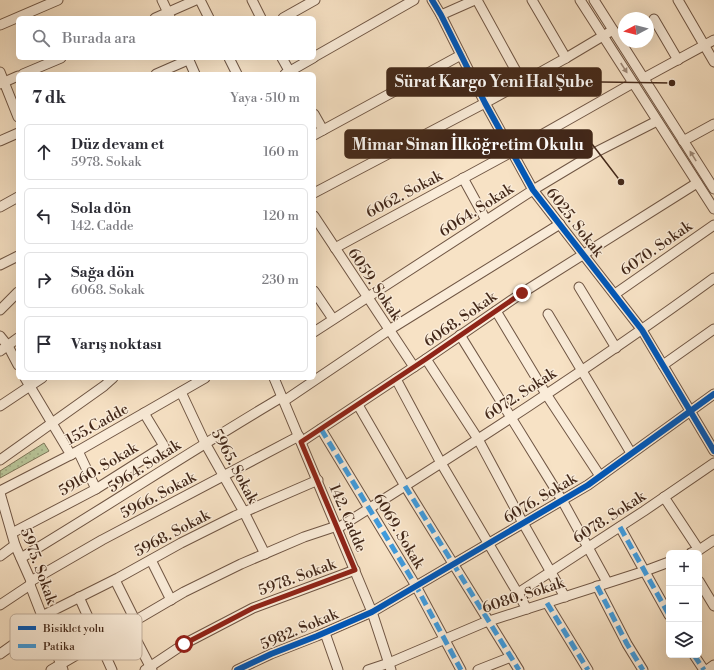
<!DOCTYPE html>
<html lang="tr">
<meta charset="utf-8">
<style>
:root{--surface:#fff;--page:#f7f7f7;--text:#2b2b33;--muted:#7c7c81;--line:#e1e1e2}
body{margin:0;font-family:"Libre Bodoni",serif;background:var(--page);color:var(--text)}
.controls{position:absolute;right:12px;bottom:12px;display:grid;overflow:hidden;border-radius:6px;box-shadow:0 4px 16px #0002}
.controls button{width:36px;height:36px;display:grid;place-items:center;padding:0;border:0;border-bottom:1px solid var(--line);background:var(--surface);color:var(--text);font:20px sans-serif}
.compass{position:absolute;left:618px;top:12px;width:36px;height:36px;border-radius:50%;background:var(--surface);box-shadow:0 4px 16px #0002;rotate:263deg}
.stop{position:absolute;width:12px;height:12px;margin:-9px;border:3px solid #8f2418;border-radius:50%;background:#fff}
.stop.end{background:#8f2418;border-color:#fff;box-shadow:0 1px 4px #0008}
.list{margin:0;padding:0;list-style:none}
h2{display:flex;justify-content:space-between;align-items:center;height:52px;margin:0;padding:0 16px;font-size:17px}
h2 small{font-size:13px;font-weight:400;color:var(--muted)}
.list li{display:grid;grid-template-columns:26px 1fr auto;gap:12px;align-items:center;box-sizing:border-box;height:56px;margin:0 8px 8px;padding:0 8px;border:1px solid var(--line);border-radius:6px}
.list b{display:block;font-size:15px;white-space:nowrap}
.list p{margin:0;font-size:13px;white-space:nowrap;color:var(--muted)}
.list em{font-size:13px;font-style:normal;color:var(--muted)}
.icon{flex:none;width:22px;height:22px;fill:none;stroke:currentColor;stroke-width:2;stroke-linecap:round;stroke-linejoin:round}
.map{position:relative;flex:none;width:714px;height:670px;overflow:hidden}
.search{position:absolute;background:var(--surface);box-shadow:0 4px 16px #0002;left:16px;top:16px;width:300px;height:44px;display:flex;align-items:center;gap:10px;box-sizing:border-box;padding:0 14px;border-radius:6px;color:var(--muted);font-size:15px}
.panel{position:absolute;background:var(--surface);box-shadow:0 4px 16px #0002;left:16px;top:72px;width:300px;height:308px;border-radius:6px}
.map>svg:first-child{display:block}
</style>
<div class="map">
<svg width="714" height="670" viewBox="0 0 714 670">
<defs>
<pattern id="grass-dots" width="8" height="8" patternUnits="userSpaceOnUse"><rect width="8" height="8" fill="#b8c498"/><path d="M2 2h.1M6 6h.1" fill="none" stroke="#9fa882" stroke-width="1.8" stroke-linecap="round"/></pattern>
</defs>
<rect width="100%" height="100%" fill="#f7e2c5"/>
<filter id="stains"><feTurbulence type="fractalNoise" baseFrequency=".005" numOctaves="4"/><feColorMatrix values="0 0 0 0 .2 0 0 0 0 .09 0 0 0 0 .02 0 0 0 .5 -.17"/></filter>
<radialGradient id="worn" r=".72"><stop offset=".6" stop-color="#630" stop-opacity="0"/><stop offset="1" stop-color="#630" stop-opacity=".3"/></radialGradient>
<!-- grass -->
<path fill="url(#grass-dots)" stroke="#7e7658" d="M44 443 49 451 0 478V471Z"/>
<g fill="none" stroke-linecap="round" stroke-linejoin="round">
<defs>
<g id="minor">
<path d="M162 0 170 17"/>
<path d="M200 0 209 18"/>
<path d="M252 0 261 18"/>
<path d="M432 0 441 15 485 103 533 190 642 330 714 451"/>
<path d="M477 0 522 82"/>
<path d="M532 0 566 58"/>
<path d="M580 0 714 209"/>
<path d="M594 0 714 189"/>
<path d="M678 0 714 62"/>
<path d="M441 15 475 0"/>
<path d="M155 18 196 0"/>
<path d="M283 18 315 0"/>
<path d="M654 19 678 60"/>
<path d="M0 25 58 0"/>
<path d="M314 57 414 0"/>
<path d="M188 58 195 74"/>
<path d="M229 58 237 74"/>
<path d="M282 58 291 74"/>
<path d="M0 72 18 117"/>
<path d="M23 74 61 58"/>
<path d="M156 74 188 60"/>
<path d="M285 74 313 58"/>
<path d="M644 78 714 40"/>
<path d="M0 84 18 76"/>
<path d="M314 114 323 130"/>
<path d="M314 135 461 55"/>
<path d="M0 141 18 133"/>
<path d="M683 141 714 124"/>
<path d="M463 178 486 220"/>
<path d="M314 193 485 103 566 58 613 30"/>
<path d="M0 207 18 197"/>
<path d="M314 216 414 367"/>
<path d="M335 248 506 155 633 83"/>
<path d="M0 265 18 256"/>
<path d="M579 287 616 348"/>
<path d="M314 291 333 319"/>
<path d="M615 294 714 225"/>
<path d="M0 310 18 292"/>
<path d="M496 311 546 394 600 476"/>
<path d="M548 314 631 453"/>
<path d="M314 332 533 190 598 151 657 121"/>
<path d="M460 335 562 500 607 582"/>
<path d="M0 336 8 346 18 365"/>
<path d="M0 351 18 338"/>
<path d="M426 359 478 439 523 523 565 597"/>
<path d="M663 365 714 329"/>
<path d="M25 378 71 455"/>
<path d="M274 378 372 612 391 670"/>
<path d="M396 379 441 463 527 609"/>
<path d="M181 392 205 443 244 512 265 554"/>
<path d="M284 401 389 330 560 224"/>
<path d="M358 405 405 486 519 670"/>
<path d="M0 406 42 378"/>
<path d="M321 429 416 586 461 670"/>
<path d="M301 442 426 359 522 293 697 183"/>
<path d="M78 451 96 489"/>
<path d="M0 460 104 386 113 378"/>
<path d="M0 491 78 451 205 378"/>
<path d="M0 493 15 545 31 581 30 585 63 670"/>
<path d="M664 497 699 550"/>
<path d="M620 527 669 615"/>
<path d="M338 528C466 448 592 367 714 278"/>
<path d="M12 533 96 489 164 446 144 413"/>
<path d="M691 553 699 550 714 540"/>
<path d="M0 556 15 545"/>
<path d="M21 558C109 505 194 449 282 397"/>
<path d="M151 560 171 600"/>
<path d="M115 580 135 620"/>
<path d="M31 581 102 540 299 436"/>
<path d="M699 581 714 606"/>
<path d="M597 586 627 644 643 670"/>
<path d="M518 593 644 511 714 463"/>
<path d="M79 597 112 670"/>
<path d="M547 603 588 670"/>
<path d="M0 605 30 585"/>
<path d="M42 616 118 578 181 543 235 516 318 480"/>
<path d="M128 624 152 670"/>
<path d="M325 633 338 670"/>
<path d="M0 654 45 622"/>
<path d="M694 655 704 670"/>
<path d="M51 670 184 592 241 564 304 537 337 526"/>
<path d="M145 670 184 644 253 608 355 570"/>
<path d="M237 670 271 654 317 636 372 612 588 485 714 394"/>
<path d="M368 670 389 663 483 623 645 571 669 562"/>
<path d="M478 670 511 657"/>
<path d="M707 670 714 665"/>
</g>
</defs>
<!-- minor casing -->
<use href="#minor" stroke="#705644" stroke-width="11"/>
<!-- minor -->
<use href="#minor" stroke="#faecd9" stroke-width="9"/>
<!-- quiet -->
<g stroke="#3f9cdf" stroke-width="5" stroke-dasharray="10 5" stroke-linecap="butt">
<path d="M321 429 416 586 461 670"/>
<path d="M405 486 519 670"/>
<path d="M620 527 669 615"/>
<path d="M597 586 627 644 643 670"/>
<path d="M547 603 588 670"/>
<path d="M694 655 704 670"/>
</g>
<defs>
<g id="cycleway">
<path d="M432 0 441 15 485 103 533 190 642 330 714 451"/>
<path d="M237 670 271 654 317 636 372 612 588 485 714 394"/>
</g>
</defs>
<!-- cycleway casing -->
<use href="#cycleway" stroke="#faecd9" stroke-width="8"/>
<!-- cycleway -->
<use href="#cycleway" stroke="#0057b8" stroke-width="6"/>
</g>
<!-- one-way arrows -->
<defs><path id="oneway-solid" d="M-6-.8H1V-3.2L6.5 0L1 3.2V.8H-6Z"/></defs>
<g fill="#9e8a79">
<use href="#oneway-solid" transform="translate(624 68) rotate(57)"/>
<use href="#oneway-solid" transform="translate(693 156) rotate(-122)"/>
</g>
<g fill="none" stroke-linecap="round" stroke-linejoin="round">
<!-- route -->
<path stroke="#8f2418" stroke-width="5" d="M184 644 253 608 355 570 301 442 426 359 522 293"/>
</g>
<g text-anchor="middle" stroke-width="3" stroke-linejoin="round" paint-order="stroke">
<!-- street labels -->
<g font-size="15" fill="#432819" stroke="#faecd9">
<text transform="translate(404 194) rotate(-28)" y="5">6062. Sokak</text>
<text transform="translate(476 210) rotate(-33)" y="5">6064. Sokak</text>
<text transform="translate(575 222) rotate(52)" y="5">6025. Sokak</text>
<text transform="translate(656 248) rotate(-35)" y="5">6070. Sokak</text>
<text transform="translate(375 284) rotate(56)" y="5">6059. Sokak</text>
<text transform="translate(460 319) rotate(-35)" y="5">6068. Sokak</text>
<text transform="translate(520 394) rotate(-33)" y="5">6072. Sokak</text>
<text transform="translate(97 424) rotate(-29)" y="5">155.Cadde</text>
<text transform="translate(144 466) rotate(-33)" y="5">5964. Sokak</text>
<text transform="translate(235 466) rotate(62)" y="5">5965. Sokak</text>
<text transform="translate(98 469) rotate(-31)" y="5">59160. Sokak</text>
<text transform="translate(158 495) rotate(-28)" y="5">5966. Sokak</text>
<text transform="translate(540 498) rotate(-31)" y="5">6076. Sokak</text>
<text transform="translate(609 517) rotate(-33)" y="5">6078. Sokak</text>
<text transform="translate(348 518) rotate(67)" y="5">142. Cadde</text>
<text transform="translate(399 531) rotate(59)" y="5">6069. Sokak</text>
<text transform="translate(172 533) rotate(-28)" y="5">5968. Sokak</text>
<text transform="translate(39 566) rotate(70)" y="5">5975. Sokak</text>
<text transform="translate(297 577) rotate(-20)" y="5">5978. Sokak</text>
<text transform="translate(523 595) rotate(-18)" y="5">6080. Sokak</text>
<text transform="translate(299 629) rotate(-23)" y="5">5982. Sokak</text>
</g>
</g>
<!-- legend -->
<rect x="10" y="614" width="132" height="46" rx="6" fill="#faecd9" stroke="#c3b19f" stroke-width="1"/>
<rect x="18" y="626" width="18" height="4" fill="#0057b8"/>
<rect x="18" y="644" width="18" height="4" fill="#3f9cdf"/>
<g font-size="11" fill="#432819">
<text x="43" y="632">Bisiklet yolu</text>
<text x="43" y="650">Patika</text>
</g>
<!-- callouts -->
<path fill="none" stroke="#432819" stroke-width="1.5" d="M672 83L601 82M621 182L592 144"/>
<g fill="#432819" stroke="#faecd9" stroke-width="1.5">
<circle cx="672" cy="83" r="4"/>
<circle cx="621" cy="182" r="4"/>
</g>
<g fill="#432819" stroke="#432819" stroke-width="1.5">
<rect x="387" y="68" width="214" height="28" rx="4"/>
<rect x="345" y="130" width="247" height="28" rx="4"/>
</g>
<g font-size="16" text-anchor="middle" font-weight="bold" fill="#fff">
<text x="494" y="87">Sürat Kargo Yeni Hal Şube</text>
<text x="468" y="150">Mimar Sinan İlköğretim Okulu</text>
</g>
<rect width="100%" height="100%" filter="url(#stains)"/>
<rect width="100%" height="100%" fill="url(#worn)"/>
</svg>
<div class="controls">
<button>+</button>
<button>−</button>
<button><svg class="icon" aria-label="layers" viewBox="0 0 24 24"><path d="M12 4l9 5-9 5-9-5zM3 14l9 5 9-5"/></svg></button>
</div>
<svg class="compass" viewBox="-18 -18 36 36"><path d="M0-13l5 13h-10z" fill="#e53935"/><path d="M0 13l5-13h-10z" fill="#7c7c81"/></svg>
<div class="stop" style="left:184px;top:644px"></div>
<div class="stop end" style="left:522px;top:293px"></div>
<div class="search"><svg class="icon" aria-label="search" viewBox="0 0 24 24"><circle cx="10" cy="10" r="6"/><path d="M15 15l6 6"/></svg>Burada ara</div>
<section class="panel">
<h2>7 dk<small>Yaya · 510 m</small></h2>
<ul class="list">
<li><svg class="icon" aria-label="ahead" viewBox="0 0 24 24"><path d="M12 20V5M6 11l6-6 6 6"/></svg><div><b>Düz devam et</b><p>5978. Sokak</p></div><em>160 m</em></li>
<li><svg class="icon" aria-label="left" viewBox="0 0 24 24"><path d="M17 20v-9H6M10 6l-5 5 5 5"/></svg><div><b>Sola dön</b><p>142. Cadde</p></div><em>120 m</em></li>
<li><svg class="icon" aria-label="right" viewBox="0 0 24 24"><path d="M7 20v-9h11M14 6l5 5-5 5"/></svg><div><b>Sağa dön</b><p>6068. Sokak</p></div><em>230 m</em></li>
<li><svg class="icon" aria-label="arrive" viewBox="0 0 24 24"><path d="M6 21V4h12l-3 4 3 4H6"/></svg><div><b>Varış noktası</b></div></li>
</ul>
</section>
</div>
